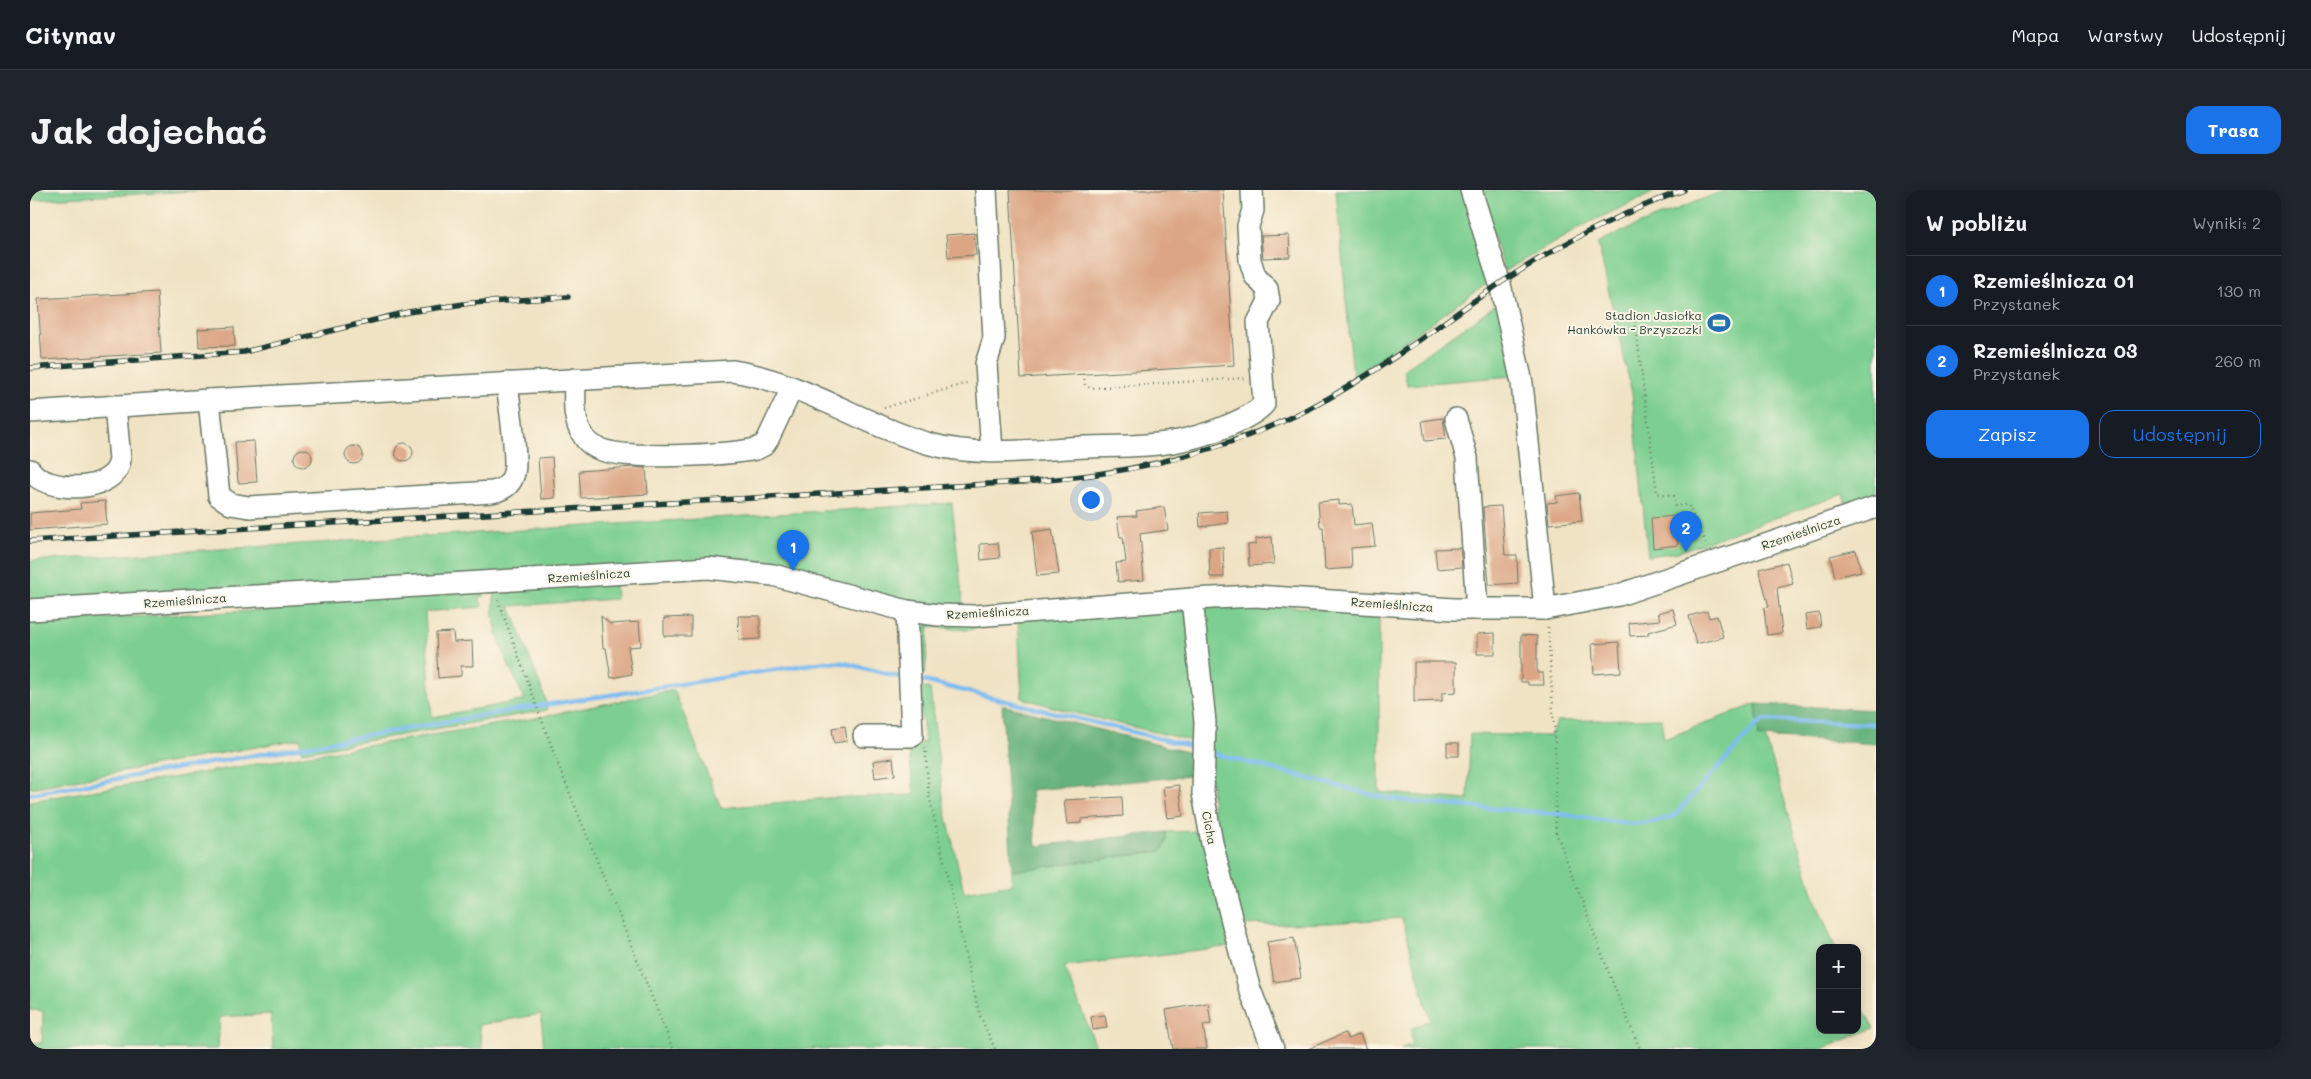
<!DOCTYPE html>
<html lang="pl">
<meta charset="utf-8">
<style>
:root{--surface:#171b24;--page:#20242c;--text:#f1f3f6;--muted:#9ea1a6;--line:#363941;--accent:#1a73e8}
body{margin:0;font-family:Mali,sans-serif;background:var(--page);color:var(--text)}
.controls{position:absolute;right:15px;bottom:15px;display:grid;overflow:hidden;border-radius:10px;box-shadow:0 2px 12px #0003}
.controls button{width:45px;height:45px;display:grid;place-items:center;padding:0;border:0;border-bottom:1px solid var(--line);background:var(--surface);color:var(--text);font:25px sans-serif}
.you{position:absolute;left:1060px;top:309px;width:18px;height:18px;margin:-12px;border:4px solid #fff;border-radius:50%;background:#1a73e8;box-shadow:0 0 0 8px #1a73e833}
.badge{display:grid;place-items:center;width:32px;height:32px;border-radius:50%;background:var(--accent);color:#fff;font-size:16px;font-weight:700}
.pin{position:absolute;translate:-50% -41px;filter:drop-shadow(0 1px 2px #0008)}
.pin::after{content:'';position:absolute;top:26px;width:18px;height:15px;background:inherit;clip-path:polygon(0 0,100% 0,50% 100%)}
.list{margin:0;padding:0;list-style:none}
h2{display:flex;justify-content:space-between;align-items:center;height:65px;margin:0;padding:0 20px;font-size:21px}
h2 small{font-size:16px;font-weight:400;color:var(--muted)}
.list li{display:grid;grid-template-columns:32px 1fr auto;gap:15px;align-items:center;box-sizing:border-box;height:70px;padding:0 20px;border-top:1px solid var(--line)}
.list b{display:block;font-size:19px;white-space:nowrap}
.list p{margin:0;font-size:16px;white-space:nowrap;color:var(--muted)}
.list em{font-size:16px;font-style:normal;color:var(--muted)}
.actions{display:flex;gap:10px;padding:15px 20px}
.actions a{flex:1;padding:11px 0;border:1px solid var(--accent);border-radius:15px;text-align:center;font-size:18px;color:var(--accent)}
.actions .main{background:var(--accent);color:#fff}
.map{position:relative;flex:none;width:1846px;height:859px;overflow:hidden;border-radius:15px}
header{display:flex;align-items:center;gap:30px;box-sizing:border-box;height:70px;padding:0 25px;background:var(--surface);border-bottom:1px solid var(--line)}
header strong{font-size:24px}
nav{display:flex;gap:28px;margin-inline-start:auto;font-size:18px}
.intro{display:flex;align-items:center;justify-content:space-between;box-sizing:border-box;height:120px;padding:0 30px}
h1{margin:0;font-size:35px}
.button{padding:12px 22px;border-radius:15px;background:var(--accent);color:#fff;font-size:18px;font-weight:700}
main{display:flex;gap:30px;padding:0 30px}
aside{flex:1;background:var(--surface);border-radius:15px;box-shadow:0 2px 12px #0003}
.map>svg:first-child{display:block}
</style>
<header>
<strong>Citynav</strong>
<nav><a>Mapa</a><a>Warstwy</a><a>Udostępnij</a></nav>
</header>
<div class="intro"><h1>Jak dojechać</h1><a class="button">Trasa</a></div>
<main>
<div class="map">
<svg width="1846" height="859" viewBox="0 0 1846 859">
<rect width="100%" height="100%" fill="#fcf5e5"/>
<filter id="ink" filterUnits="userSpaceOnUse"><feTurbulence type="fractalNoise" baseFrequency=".02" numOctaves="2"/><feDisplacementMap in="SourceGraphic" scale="10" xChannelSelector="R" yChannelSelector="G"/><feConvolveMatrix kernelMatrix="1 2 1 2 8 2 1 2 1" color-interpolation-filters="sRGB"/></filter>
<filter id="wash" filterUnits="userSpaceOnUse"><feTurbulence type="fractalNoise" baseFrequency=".0096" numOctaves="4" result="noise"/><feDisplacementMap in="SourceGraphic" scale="20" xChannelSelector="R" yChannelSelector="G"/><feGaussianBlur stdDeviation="1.12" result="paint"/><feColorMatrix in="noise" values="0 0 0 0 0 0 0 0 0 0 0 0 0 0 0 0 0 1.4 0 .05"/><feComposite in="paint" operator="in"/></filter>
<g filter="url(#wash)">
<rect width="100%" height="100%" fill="#f0e3c4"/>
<!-- green -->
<g fill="#7dcf91" stroke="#4e8662">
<path d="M0 0H179L0 10Z"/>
<path d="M1306 0H1434L1461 91 1323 187Z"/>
<path d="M1447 0H1629L1558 33 1475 81Z"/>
<path d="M1695 0H1846V310L1818 321 1813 304 1648 362 1618 366 1602 203 1568 54 1593 41Z"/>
<path d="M1470 112 1483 186 1377 195 1374 179Z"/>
<path d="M922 313 933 416 907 418 750 381 0 410V371Z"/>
<path d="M585 394 586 409 480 416 515 508 517 520 272 562 270 549 0 598V432L241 420V411L452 402 455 406 449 407 453 417 395 422 402 527 495 510C482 482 455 433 466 401Z"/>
<path d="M1226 415 1349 421V602L1438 610 1440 544 1520 546 1527 531 1631 528 1634 549 1726 514 1729 546 1735 547 1785 709 1805 758H1790V840H1827V809L1844 838 1792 859H1371L1382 854 1381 839 1400 830 1372 728 1299 733 1206 735 1184 639 1170 418Z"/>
<path d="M1156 419 1171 553 1041 522 992 508 988 432 936 440 899 436 895 484 886 482 887 435 898 436V430Z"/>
<path d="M888 496 900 499 914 614 934 702 982 694V681L1131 661 1137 650 1136 642 1173 641 1203 756 1034 776 1067 859H514L511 824 449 835 452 859H243L241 824 190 827 188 859H0V852L12 853 13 821 0 820V611L500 529 644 500 691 618 798 608 884 605 878 555 895 552Z"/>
</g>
<!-- forest -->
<g fill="#66b27b" stroke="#427858">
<path d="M1726 514 1846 520V554L1729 547Z"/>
<path d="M972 515 1169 565 1167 580 1161 586 1001 600 1006 656 1136 642 1137 650 1132 661 982 681Z"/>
</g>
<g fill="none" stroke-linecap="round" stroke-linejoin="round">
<!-- stream -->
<g stroke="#7cbcf0" stroke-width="4.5">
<path d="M890 490 1168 558"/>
<path d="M1181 563 1355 608 1392 613 1529 624 1600 634 1623 632 1643 627 1725 537 1734 530 1846 534"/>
<path d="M0 604 508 516 763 477 795 472 814 473 874 488"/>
</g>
</g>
<g id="blocks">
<!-- building -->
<g fill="#dca685">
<path d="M980 0H1193L1204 175 991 188Z"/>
<path d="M944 43 946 65 918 67 916 45Z"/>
<path d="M1259 45 1260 67 1233 68 1231 46Z"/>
<path d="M127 102 131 163 12 170 8 109Z"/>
<path d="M204 137 205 156 169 157 168 139Z"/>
<path d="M1413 228 1416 249 1395 251 1392 231Z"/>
<path d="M224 251 227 292 208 293 205 252Z"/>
<circle cx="374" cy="262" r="9"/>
<circle cx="324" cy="265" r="9"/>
<circle cx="273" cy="268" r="9"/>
<path d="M522 267 525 308 511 309 508 268Z"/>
<path d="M604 277 616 278 618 304 551 308 549 281Z"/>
<path d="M1549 303 1552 331 1519 334 1517 313 1527 312 1526 306Z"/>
<path d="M1309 310V315L1322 314 1324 335 1342 333 1345 356 1321 358 1322 378 1295 380 1293 337H1290L1288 312Z"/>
<path d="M75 311 77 334 0 340V323L51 319 50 313Z"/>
<path d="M1471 316 1475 365H1487L1488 393 1459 395 1453 317Z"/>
<path d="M1134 317 1138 340 1110 344 1114 390 1088 392 1086 373 1096 372 1093 347H1090L1087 327 1107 326 1106 321Z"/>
<path d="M1197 321 1198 333 1170 337 1169 323Z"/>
<path d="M1646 326 1648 355 1623 358 1621 328Z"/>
<path d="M1022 339 1029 384 1007 386 1002 342Z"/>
<path d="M1242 347 1244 374 1219 376 1218 355 1226 354V349Z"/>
<path d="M968 353 970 368 951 370 950 354Z"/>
<path d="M1193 357 1194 387H1180L1179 358Z"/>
<path d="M1430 358 1432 377 1407 379 1405 359Z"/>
<path d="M1826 360 1831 381 1805 387 1800 366Z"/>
<path d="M1757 372 1763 394 1747 398 1752 443 1737 445 1734 418 1739 417 1729 379Z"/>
<path d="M1643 419 1647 434 1618 442V445L1600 446 1599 433 1630 430 1628 423Z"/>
<path d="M1677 421 1679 428 1687 426 1693 447 1666 454 1659 426Z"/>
<path d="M1789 423 1791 437 1777 439 1775 425Z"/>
<path d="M571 426 580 434 609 432 611 456 598 457 602 484 581 488 576 458H573Z"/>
<path d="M708 426H730V449L709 450Z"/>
<path d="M661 427V446H634V428Z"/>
<path d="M423 442 424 452 442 451 443 476H431V486L408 488 406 443Z"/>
<path d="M1465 443V464H1447V444Z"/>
<path d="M1491 445 1507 446V483H1513L1514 495H1498V492H1491Z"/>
<path d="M1589 452 1591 482 1564 484 1562 454Z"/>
<path d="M1384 472H1426V502L1412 503V511L1384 512Z"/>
<path d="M815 536 817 551 804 553 802 538Z"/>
<rect x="1417" y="553" width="12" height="13"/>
<path d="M863 568 865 585 845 588 843 571Z"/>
<path d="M1149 595 1153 626 1137 628 1133 597Z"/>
<path d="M1092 607 1093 626 1051 629V633L1037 634 1034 610Z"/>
<path d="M1264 748 1271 788 1244 792 1237 752Z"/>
<path d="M1178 813 1181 834 1173 835 1177 859H1143L1136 820Z"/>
<path d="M1075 825 1077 838 1063 840 1061 827Z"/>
<path d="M1315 843 1318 849 1330 844 1336 859H1278Z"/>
</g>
</g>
</g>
<g filter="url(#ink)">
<use href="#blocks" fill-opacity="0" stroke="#687766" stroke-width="1"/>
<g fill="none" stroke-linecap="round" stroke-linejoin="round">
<defs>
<g id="minor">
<path d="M956 0 964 148 956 174 962 261"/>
<path d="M1441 0 1470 94 1492 193 1515 419"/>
<path d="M545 189C545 207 542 230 553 245 556 251 561 255 567 258 593 271 696 265 726 259L734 255 738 249 762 198"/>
<path d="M179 210 189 306 201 314 219 317 462 302C473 300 481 295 484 283 488 268 479 212 477 193"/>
<path d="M0 222 179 210 702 181C772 191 832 235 900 254 950 268 1006 259 1057 257 1087 256 1119 257 1148 251 1170 247 1219 231 1234 214L1228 132 1239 111 1237 99 1225 86 1220 70 1218 36 1223 20 1222 0"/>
<path d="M1426 229 1437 268 1447 419"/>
<path d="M0 280C16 304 87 304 90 269L85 216"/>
<path d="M1162 409 1175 532 1173 603 1182 653 1219 797 1243 859"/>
<path d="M0 420 678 378 743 385 877 421 909 425 944 426 1162 409 1225 406 1424 419H1515L1589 405 1846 317"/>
<path d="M834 546H882L877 421"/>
</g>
</defs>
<!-- minor casing -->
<use href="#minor" stroke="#687766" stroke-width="24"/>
<!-- path -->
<g stroke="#687766" stroke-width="2.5" stroke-dasharray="1 4" stroke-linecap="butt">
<path d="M1605 131 1627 303 1644 306 1645 316 1658 315 1678 357"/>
<path d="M1054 184 1055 195 1060 198 1214 188"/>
<path d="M854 218 940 192"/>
<path d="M468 410 526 569 643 859"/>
<path d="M1518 437 1525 554 1526 642 1582 791 1610 859"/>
<path d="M895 557 899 605 943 798 950 826 965 859"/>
</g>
<!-- minor -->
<use href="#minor" stroke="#fff" stroke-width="21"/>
<defs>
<g id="rail">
<path d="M0 178 214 162 378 122 441 113 538 107"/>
<path d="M0 351 993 292C1101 285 1204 261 1299 208 1350 179 1397 145 1444 111 1508 66 1580 27 1654 0"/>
</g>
</defs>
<!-- rail casing -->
<use href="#rail" stroke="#1f3d34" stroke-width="5.5"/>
<!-- rail -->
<use href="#rail" stroke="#fcf5e5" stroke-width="4" stroke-dasharray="11" stroke-linecap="butt"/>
</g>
</g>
<!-- icons -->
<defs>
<symbol id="stadium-bare" viewBox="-9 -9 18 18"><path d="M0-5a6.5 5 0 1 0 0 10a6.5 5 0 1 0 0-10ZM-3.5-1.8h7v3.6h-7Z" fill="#1f6fb2" stroke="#fcf5e5" stroke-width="2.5" paint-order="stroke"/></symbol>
</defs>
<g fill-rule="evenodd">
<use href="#stadium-bare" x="1673" y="117" width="32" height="32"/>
</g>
<g text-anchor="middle" stroke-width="4" stroke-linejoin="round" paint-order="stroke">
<!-- poi labels -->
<g font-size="12" fill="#1f3d34" stroke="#fcf5e5" text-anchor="end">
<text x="1672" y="130">Stadion Jasiołka<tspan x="1672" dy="14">Hankówka - Brzyszczki</tspan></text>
</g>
<!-- street labels -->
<g font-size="12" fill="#1f3d34" stroke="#fcf5e5">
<text transform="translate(1771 343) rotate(-19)" y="4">Rzemieślnicza</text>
<text transform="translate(559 386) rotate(-4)" y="4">Rzemieślnicza</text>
<text transform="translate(155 411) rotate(-4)" y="4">Rzemieślnicza</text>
<text transform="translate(1362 415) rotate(4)" y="4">Rzemieślnicza</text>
<text transform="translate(958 423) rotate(-3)" y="4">Rzemieślnicza</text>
<text transform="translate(1179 638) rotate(79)" y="4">Cicha</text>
</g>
</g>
</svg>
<div class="controls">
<button>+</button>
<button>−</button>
</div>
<div class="you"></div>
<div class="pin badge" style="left:763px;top:381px">1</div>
<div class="pin badge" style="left:1656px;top:362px">2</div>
</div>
<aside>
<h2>W pobliżu<small>Wyniki: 2</small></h2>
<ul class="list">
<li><span class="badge">1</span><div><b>Rzemieślnicza 01</b><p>Przystanek</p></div><em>130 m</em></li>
<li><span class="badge">2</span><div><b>Rzemieślnicza 03</b><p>Przystanek</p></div><em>260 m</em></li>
</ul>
<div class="actions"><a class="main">Zapisz</a><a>Udostępnij</a></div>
</aside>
</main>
